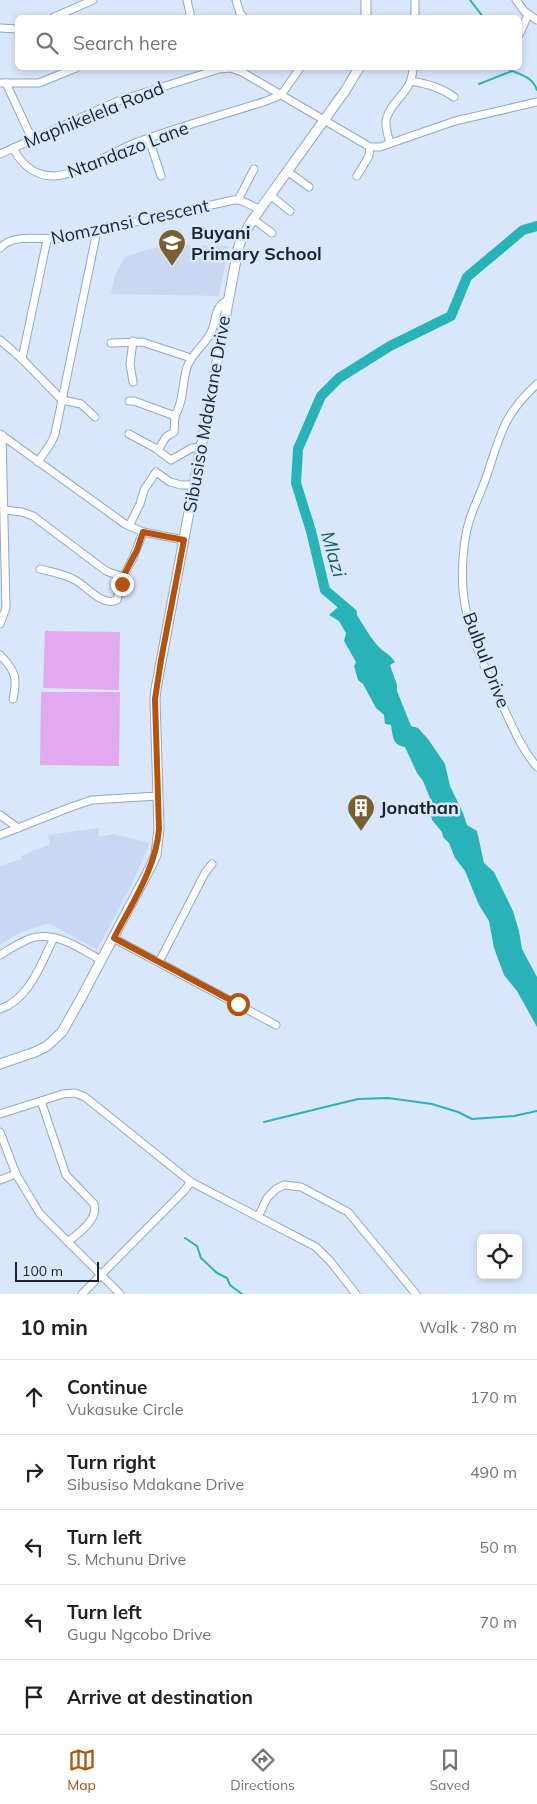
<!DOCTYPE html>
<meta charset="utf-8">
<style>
:root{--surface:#fff;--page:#f6f6f6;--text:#202124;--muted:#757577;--line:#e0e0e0;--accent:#b45309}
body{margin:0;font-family:Mulish,sans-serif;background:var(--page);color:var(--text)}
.controls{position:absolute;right:15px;bottom:15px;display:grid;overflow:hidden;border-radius:8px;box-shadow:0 2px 8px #0003}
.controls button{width:45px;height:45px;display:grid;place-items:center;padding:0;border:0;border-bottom:1px solid var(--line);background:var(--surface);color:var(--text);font:25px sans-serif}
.scale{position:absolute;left:15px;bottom:12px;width:84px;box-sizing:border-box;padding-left:5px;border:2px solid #1b2331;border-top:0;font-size:14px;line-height:18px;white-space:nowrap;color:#1b2331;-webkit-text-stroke:4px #d9e7fd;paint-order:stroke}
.stop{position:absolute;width:15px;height:15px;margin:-11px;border:4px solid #b45309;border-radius:50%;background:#fff}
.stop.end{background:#b45309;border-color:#fff;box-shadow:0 1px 5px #0008}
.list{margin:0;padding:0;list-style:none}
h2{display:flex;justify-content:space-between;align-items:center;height:65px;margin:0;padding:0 20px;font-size:21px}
h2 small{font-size:16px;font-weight:400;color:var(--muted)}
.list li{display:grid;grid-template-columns:32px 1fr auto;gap:15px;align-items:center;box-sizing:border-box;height:75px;padding:0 20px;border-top:1px solid var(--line)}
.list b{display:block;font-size:19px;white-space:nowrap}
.list p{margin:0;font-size:16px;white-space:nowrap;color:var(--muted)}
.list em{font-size:16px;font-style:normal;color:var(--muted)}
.icon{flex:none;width:28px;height:28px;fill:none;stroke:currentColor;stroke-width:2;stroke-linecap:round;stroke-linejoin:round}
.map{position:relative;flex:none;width:537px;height:1294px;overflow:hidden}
.search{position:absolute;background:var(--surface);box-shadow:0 2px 8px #0003;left:15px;right:15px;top:15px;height:55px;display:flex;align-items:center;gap:12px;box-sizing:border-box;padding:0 18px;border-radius:8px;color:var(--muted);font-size:19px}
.sheet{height:440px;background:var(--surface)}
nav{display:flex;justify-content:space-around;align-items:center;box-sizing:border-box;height:70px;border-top:1px solid var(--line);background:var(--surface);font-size:14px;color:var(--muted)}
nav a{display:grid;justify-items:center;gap:2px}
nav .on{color:var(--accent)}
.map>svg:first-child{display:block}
</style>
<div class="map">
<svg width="537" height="1294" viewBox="0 0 537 1294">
<rect width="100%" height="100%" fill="#d9e7fd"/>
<!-- built -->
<g fill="#c8d8f2">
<path d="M171 245 229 246 219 296 111 294 114 277 125 257 149 249Z"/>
<path d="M99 828V837L113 834 150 843 130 888 97 950 49 923 19 933 0 945V866L21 859V856L50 844 48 835Z"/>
</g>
<!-- green -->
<g fill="#e1a9ef">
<path d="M45 631 120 632 119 690 43 688Z"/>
<path d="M41 692H120L119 766 40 765Z"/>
</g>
<!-- water -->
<path fill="#28b3b9" d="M345 601C360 615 365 632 378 646 384 653 389 653 395 662L390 665 397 685V691L411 726 418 728 428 739 445 764 450 786 463 813 467 825 477 831 484 863 494 872 513 911 519 931 522 949 537 977V1027L517 991 504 975 494 948 489 921 479 905 465 871 455 858 449 843 443 837 442 832 432 820 431 815 434 808 423 781 417 773 405 747C392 745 393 736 391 725L385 724 384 715 376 708 363 684 358 680 354 666 356 662 344 641 346 633 339 621 329 615Z"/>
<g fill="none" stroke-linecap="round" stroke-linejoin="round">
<!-- stream -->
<g stroke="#28b3b9" stroke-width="2">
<path d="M470 0 484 18"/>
<path d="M507 68C518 75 532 75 537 90"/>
<path d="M479 84 512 71"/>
<path d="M264 1122 358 1099 388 1098 432 1104 458 1112 472 1119 514 1116 537 1111"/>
<path d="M185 1238 197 1246 201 1258 217 1273 227 1278 230 1285 242 1294"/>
</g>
<!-- river -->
<path stroke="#28b3b9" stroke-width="10" d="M352 613 325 590 311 531 296 483 298 449 321 396 339 378 390 346 451 316 467 277 523 230 537 226"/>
<defs>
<g id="minor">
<path d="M187 0 191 18"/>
<path d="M236 0 240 13 244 18"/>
<path d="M415 0V18"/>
<path d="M516 0 524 11 537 20"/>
<path d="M52 18 93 0"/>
<path d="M0 28 18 29"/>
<path d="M520 33 528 15"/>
<path d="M411 81C427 84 440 87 454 97"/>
<path d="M0 83H39L76 68"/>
<path d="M6 83 32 139"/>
<path d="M149 139 161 176"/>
<path d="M390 143C388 136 385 127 386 120 391 99 412 94 413 68"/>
<path d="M13 148C22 165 34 176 54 176 74 176 115 151 135 143 178 127 223 115 266 101L281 95 300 68"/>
<path d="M0 154 118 101 219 69 231 68 242 72 370 147H380L455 121 537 102"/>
<path d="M287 171 309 187"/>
<path d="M357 176 369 156 370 147"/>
<path d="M270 195 290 211"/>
<path d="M238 200 254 169"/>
<path d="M253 219 272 233"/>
<path d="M0 248C15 232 42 241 62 238L234 200H240L259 209"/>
<path d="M0 340 22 359 62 400"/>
<path d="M133 341 130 364 133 382"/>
<path d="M111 343 142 342 191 358"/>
<path d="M22 359 47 240"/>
<path d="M537 384C505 413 501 432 488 472 481 495 468 515 465 540 462 561 461 584 465 605 471 639 487 673 502 704 512 726 521 748 537 767"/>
<path d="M62 400 81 404 95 417"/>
<path d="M129 401H134L175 416C184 401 182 383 187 367 192 354 202 347 209 336 218 323 212 307 228 300"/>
<path d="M0 434 125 524 143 532 184 540"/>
<path d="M129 434 155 448 171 460 192 448 202 447"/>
<path d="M158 450 166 437 174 432 175 416"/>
<path d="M38 462 51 443 55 434 97 231"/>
<path d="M4 510 22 512 33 516 106 571 123 577 133 558 143 532"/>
<path d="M129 526 140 504 144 490 156 472 170 482 181 485H195"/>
<path d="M40 569C52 572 64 574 75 580 88 587 102 607 117 600L123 577"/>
<path d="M0 624 6 608 2 435"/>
<path d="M0 655C15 670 18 678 13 699"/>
<path d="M0 815 18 828"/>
<path d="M0 835 71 807 92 800 158 796"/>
<path d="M113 938 276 1025"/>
<path d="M0 955C10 949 20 942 32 938 56 931 81 949 101 960"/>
<path d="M159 962 205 873 212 864"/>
<path d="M0 1009C30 999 41 963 54 938"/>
<path d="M41 1101 66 1175 94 1204C99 1220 78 1233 68 1242"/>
<path d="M0 1114 63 1094 75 1093 85 1097 191 1182 316 1247 330 1261 356 1294"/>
<path d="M0 1132 16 1174 40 1214 120 1294"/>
<path d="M0 1180 16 1174"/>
<path d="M258 1217 267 1198 276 1189 284 1185 301 1187 348 1212 416 1294"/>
<path d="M82 1294 183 1192 191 1182"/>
</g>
<g id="tertiary">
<path d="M366 18V0"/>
<path d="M0 1064 35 1052 47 1046 62 1032 79 1002 150 868 156 855 159 829 155 699 156 689 238 249 241 240 251 222 345 91 359 68"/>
</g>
</defs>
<!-- minor casing -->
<use href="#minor" stroke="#92a7ca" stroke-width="9"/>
<!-- tertiary casing -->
<use href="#tertiary" stroke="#92a7ca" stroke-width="11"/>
<!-- minor -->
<use href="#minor" stroke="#fff" stroke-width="7"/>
<!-- tertiary -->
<use href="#tertiary" stroke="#fff" stroke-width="9"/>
</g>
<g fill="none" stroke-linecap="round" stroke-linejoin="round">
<!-- route -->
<path stroke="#b45309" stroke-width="6" d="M122 584 123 577 137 550 143 532 184 540 161 660 155 699 159 829C156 868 132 903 114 938L238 1004"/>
</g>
<!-- icons -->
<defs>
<symbol id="school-pin" viewBox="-11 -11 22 30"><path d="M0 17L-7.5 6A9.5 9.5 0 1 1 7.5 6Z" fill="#785e30" stroke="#d9e7fd"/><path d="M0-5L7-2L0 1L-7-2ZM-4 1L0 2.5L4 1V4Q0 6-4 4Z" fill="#fff"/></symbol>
<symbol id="building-pin" viewBox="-11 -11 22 30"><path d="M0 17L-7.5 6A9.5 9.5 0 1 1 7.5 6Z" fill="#785e30" stroke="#d9e7fd"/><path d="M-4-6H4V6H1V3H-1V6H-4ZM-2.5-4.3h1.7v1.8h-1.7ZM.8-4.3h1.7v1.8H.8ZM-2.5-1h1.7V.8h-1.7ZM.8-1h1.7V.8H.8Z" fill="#fff"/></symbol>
</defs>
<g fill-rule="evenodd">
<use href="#school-pin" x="156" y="227" width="32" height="43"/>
<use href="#building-pin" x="345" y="792" width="32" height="43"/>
</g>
<g text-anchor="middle" stroke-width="5" stroke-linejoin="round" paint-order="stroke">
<!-- street labels -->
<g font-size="18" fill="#1b2331" stroke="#d9e7fd">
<text transform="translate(94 115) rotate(-22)" y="6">Maphikelela Road</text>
<text transform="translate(128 150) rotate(-21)" y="6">Ntandazo Lane</text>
<text transform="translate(130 222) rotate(-12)" y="6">Nomzansi Crescent</text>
<text transform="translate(207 414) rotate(-80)" y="6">Sibusiso Mdakane Drive</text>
<text transform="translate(486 660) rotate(69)" y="6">Bulbul Drive</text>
</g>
<!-- poi labels -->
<g font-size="18" font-weight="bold" fill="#1b2331" stroke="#d9e7fd" text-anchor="start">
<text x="191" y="239">Buyani<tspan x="191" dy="21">Primary School</tspan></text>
<text x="380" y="814">Jonathan</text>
</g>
<!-- water labels -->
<g font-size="19" font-style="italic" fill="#165e62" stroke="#d9e7fd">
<text transform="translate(334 554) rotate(74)" y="7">Mlazi</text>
</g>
</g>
</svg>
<div class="controls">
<button><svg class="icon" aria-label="locate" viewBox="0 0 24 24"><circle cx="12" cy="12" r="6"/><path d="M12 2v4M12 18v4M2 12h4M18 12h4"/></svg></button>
</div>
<div class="scale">100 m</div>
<div class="stop" style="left:238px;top:1004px"></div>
<div class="stop end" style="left:122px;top:584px"></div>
<div class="search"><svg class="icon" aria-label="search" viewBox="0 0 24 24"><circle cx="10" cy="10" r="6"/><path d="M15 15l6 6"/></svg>Search here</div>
</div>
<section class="sheet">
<h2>10 min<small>Walk · 780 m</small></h2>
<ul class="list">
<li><svg class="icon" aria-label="ahead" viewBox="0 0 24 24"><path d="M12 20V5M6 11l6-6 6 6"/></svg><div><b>Continue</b><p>Vukasuke Circle</p></div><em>170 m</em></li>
<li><svg class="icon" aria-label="right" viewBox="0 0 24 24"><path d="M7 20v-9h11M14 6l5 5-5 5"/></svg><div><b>Turn right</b><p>Sibusiso Mdakane Drive</p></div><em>490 m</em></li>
<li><svg class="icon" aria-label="left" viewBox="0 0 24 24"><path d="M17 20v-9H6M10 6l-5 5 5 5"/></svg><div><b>Turn left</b><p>S. Mchunu Drive</p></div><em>50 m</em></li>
<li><svg class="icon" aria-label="left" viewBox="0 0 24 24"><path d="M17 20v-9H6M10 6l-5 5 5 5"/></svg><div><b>Turn left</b><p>Gugu Ngcobo Drive</p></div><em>70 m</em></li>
<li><svg class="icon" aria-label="arrive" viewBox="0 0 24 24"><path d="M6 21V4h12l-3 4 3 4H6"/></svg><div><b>Arrive at destination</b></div></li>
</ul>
</section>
<nav>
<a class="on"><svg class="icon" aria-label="map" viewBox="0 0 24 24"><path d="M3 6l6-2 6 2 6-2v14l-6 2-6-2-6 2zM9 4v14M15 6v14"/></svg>Map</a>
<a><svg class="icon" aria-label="directions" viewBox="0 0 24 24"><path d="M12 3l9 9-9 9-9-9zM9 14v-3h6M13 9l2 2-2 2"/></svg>Directions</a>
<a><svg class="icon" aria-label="saved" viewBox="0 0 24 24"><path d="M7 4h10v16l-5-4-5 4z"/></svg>Saved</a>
</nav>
